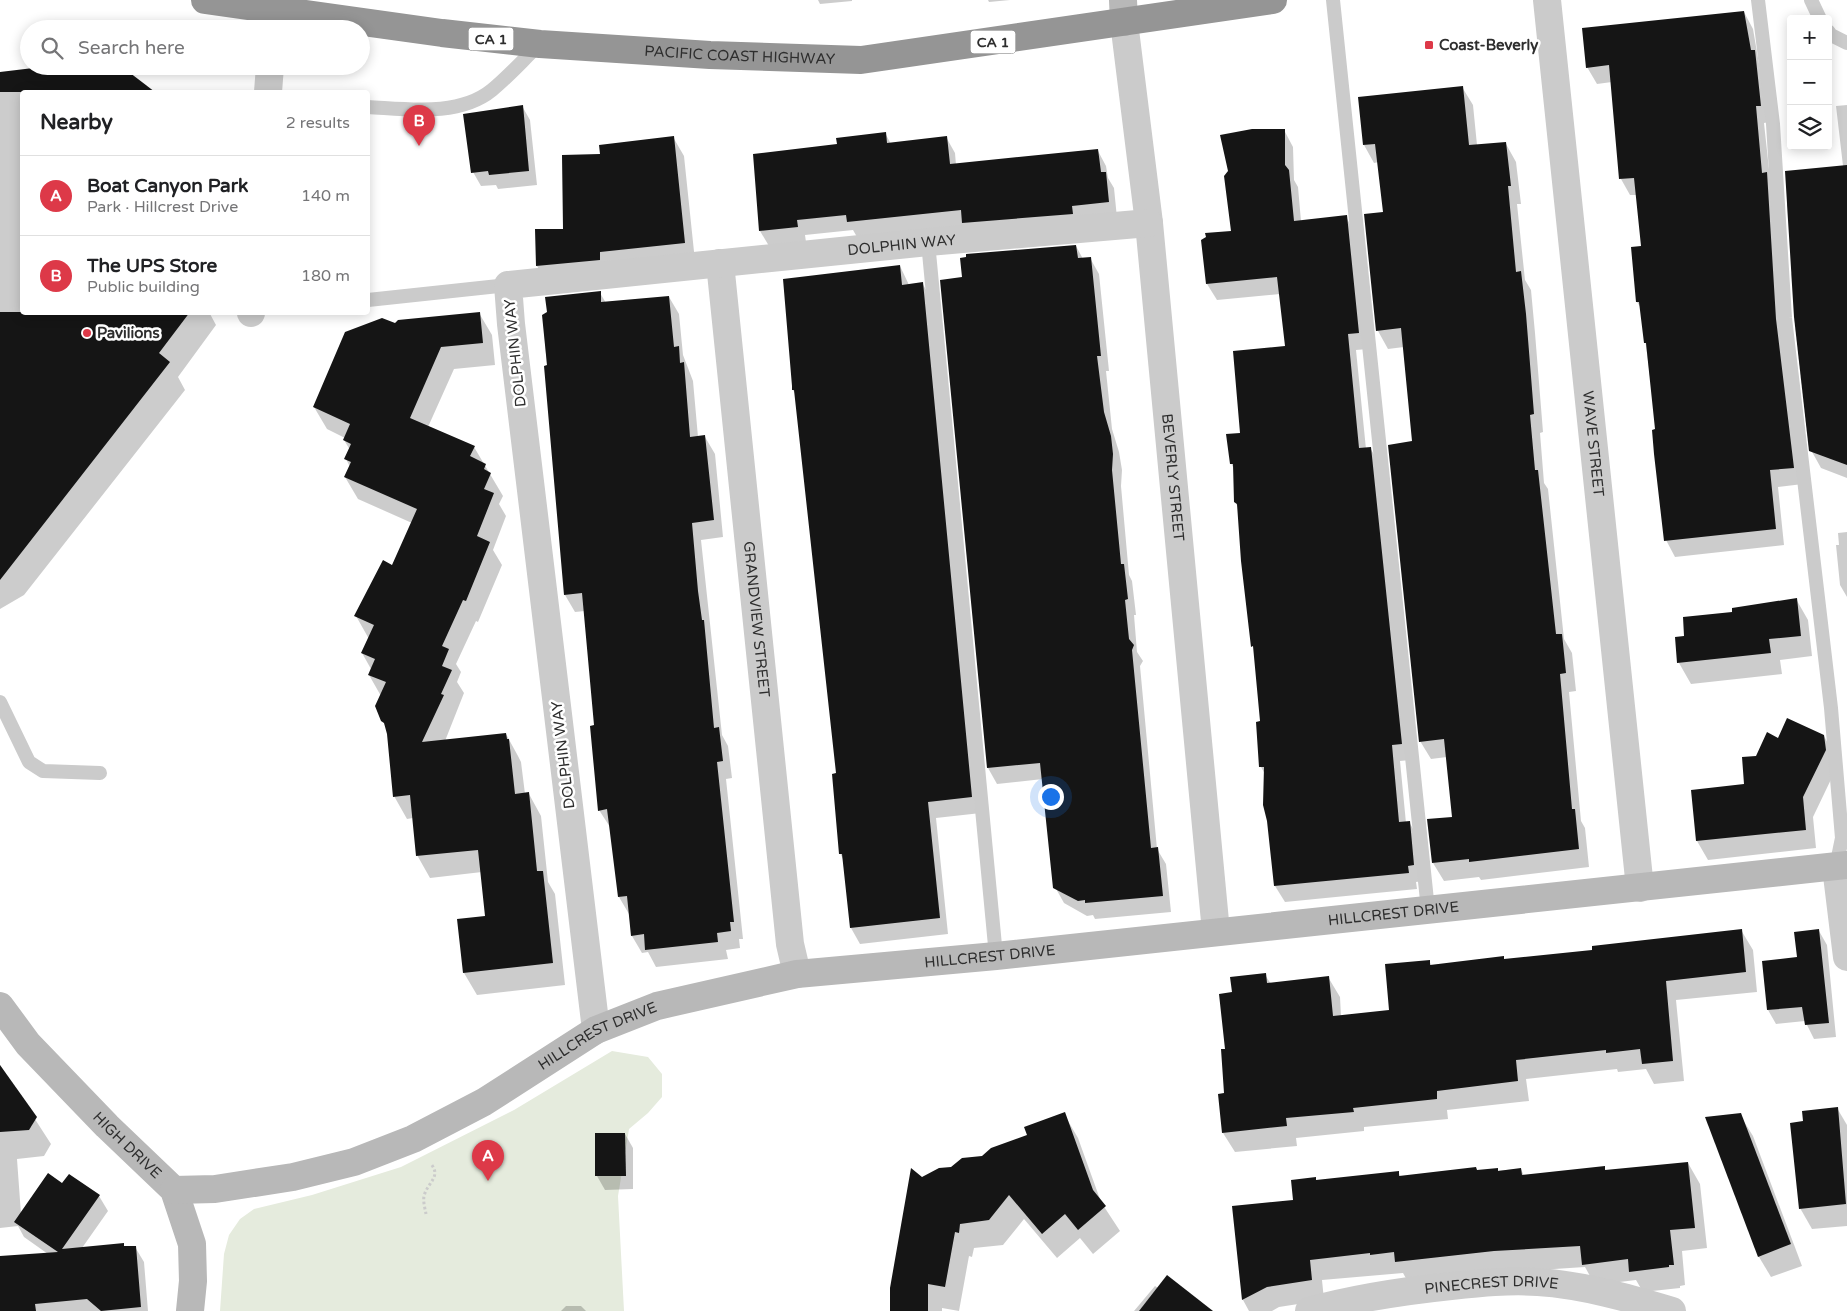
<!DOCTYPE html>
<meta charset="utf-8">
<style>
:root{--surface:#fff;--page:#f2f2f2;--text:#202124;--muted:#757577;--line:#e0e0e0;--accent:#dd3948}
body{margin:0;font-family:"Varela Round",sans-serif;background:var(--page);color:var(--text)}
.controls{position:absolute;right:15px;top:15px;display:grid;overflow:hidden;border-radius:5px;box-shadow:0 2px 12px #0003}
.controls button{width:45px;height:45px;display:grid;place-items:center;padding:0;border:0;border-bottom:1px solid var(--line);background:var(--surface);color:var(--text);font:25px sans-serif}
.you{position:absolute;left:1050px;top:796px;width:18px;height:18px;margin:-12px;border:4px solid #fff;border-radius:50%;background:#1a73e8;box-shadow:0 0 0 8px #1a73e833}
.badge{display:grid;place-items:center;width:32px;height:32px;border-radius:50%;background:var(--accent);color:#fff;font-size:16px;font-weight:700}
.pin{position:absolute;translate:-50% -41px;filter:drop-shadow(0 1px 2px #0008)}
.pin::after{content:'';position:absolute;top:26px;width:18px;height:15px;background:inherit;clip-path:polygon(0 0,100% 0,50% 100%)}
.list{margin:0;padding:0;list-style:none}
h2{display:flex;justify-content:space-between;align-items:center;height:65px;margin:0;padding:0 20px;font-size:21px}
h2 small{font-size:16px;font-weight:400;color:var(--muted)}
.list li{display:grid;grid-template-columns:32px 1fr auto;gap:15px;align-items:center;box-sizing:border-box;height:80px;padding:0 20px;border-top:1px solid var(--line)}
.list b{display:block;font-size:19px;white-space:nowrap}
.list p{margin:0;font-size:16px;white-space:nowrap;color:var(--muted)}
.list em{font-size:16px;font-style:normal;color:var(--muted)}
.icon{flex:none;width:28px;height:28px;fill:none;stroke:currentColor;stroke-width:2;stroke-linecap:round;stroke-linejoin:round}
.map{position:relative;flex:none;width:1847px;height:1311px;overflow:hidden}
.search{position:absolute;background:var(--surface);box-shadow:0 2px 12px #0003;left:20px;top:20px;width:350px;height:55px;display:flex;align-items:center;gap:12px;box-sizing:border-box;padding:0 18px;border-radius:28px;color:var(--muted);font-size:19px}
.panel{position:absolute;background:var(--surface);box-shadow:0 2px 12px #0003;left:20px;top:90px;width:350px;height:225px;border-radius:5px}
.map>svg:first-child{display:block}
</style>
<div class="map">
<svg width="1847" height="1311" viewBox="0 0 1847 1311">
<rect width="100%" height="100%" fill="#fff"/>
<!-- green -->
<path fill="#e5ebdd" d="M612 1051 648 1057 662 1074V1097L648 1113 629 1129 618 1196 624 1311H220L224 1254 229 1235 240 1219 254 1209 312 1195 401 1167 514 1110Z"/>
<!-- shadow -->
<g fill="#0003">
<path d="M818 0H852V1L820 4Z"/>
<path d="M988 0H1010L989 2Z"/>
<path d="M1744 12 1753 29 1769 122 1764 123 1803 484 1778 487 1784 545 1675 557 1666 540 1657 430 1641 308 1637 302 1643 247 1637 195H1630L1621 179 1612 82 1597 84 1587 67Z"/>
<path d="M119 66 153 92H22V312H209L216 325 178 377 185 390 24 595 0 609V73Z"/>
<path d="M1462 87 1473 105 1477 145 1506 144 1516 162 1521 204H1517L1525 280 1531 290 1535 333 1543 432 1540 433 1544 483 1548 489 1564 639 1572 653 1576 691 1569 692 1581 821 1585 828 1589 867 1481 880 1479 877 1444 881 1433 863 1453 818 1447 757 1431 759 1420 741 1414 442 1404 347 1388 349 1378 331 1385 213 1379 162 1374 163 1364 145Z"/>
<path d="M1847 105V478L1821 468 1811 450 1843 166 1836 106Z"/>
<path d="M522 106 530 120 537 185 498 189 496 185 481 186 473 172Z"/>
<path d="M1284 130 1293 147 1294 180 1298 187 1301 221 1346 217 1355 233 1368 349 1356 350 1366 449 1370 448 1380 464 1410 760 1400 761 1406 823 1409 822 1419 839 1423 881 1416 882 1417 889 1285 902 1275 886 1265 774 1261 767 1262 723 1255 650 1242 560 1238 507 1235 502 1234 469 1231 463 1286 347 1280 294 1217 300 1207 284Z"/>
<path d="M885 133 891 144 946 137 955 153 956 165 1098 151 1106 166 1108 178 1114 188 1117 218 857 237 853 230 805 235 806 242 769 246 760 231 838 145Z"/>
<path d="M673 137 684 156 695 261 548 284 537 266V230H564L602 155Z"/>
<path d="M1076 246 1083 259 1090 258 1099 274 1109 371H1106L1112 429 1119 452 1122 470 1121 486 1129 575 1132 581 1136 615H1134L1137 652 1143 661 1140 666 1157 849 1166 864 1171 912 1095 919 1093 915 1087 916 1064 903 1055 887 1043 779 997 784 988 768 942 281 963 278Z"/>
<path d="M900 266 909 285 922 283 932 300 981 813 936 818 948 934 860 944 851 928 843 859 840 853 838 774 796 395 793 390Z"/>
<path d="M600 293 606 303 669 297 679 314 683 355 693 381 698 437H705L715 454 723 537 701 540 722 735 728 746 732 778 726 779 743 939H739L740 948 726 950 728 959 656 967 648 952 642 953 632 936 629 914 619 897 610 827 599 810 596 726 585 611 575 612 565 595 543 316Z"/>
<path d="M479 313 492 335 495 365 454 369 428 427 474 447 503 496 499 504 506 516 493 550 502 565 478 622 476 621 456 664 461 672 457 682 464 693 445 741 506 734 518 756 521 762 525 794H529L541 816 548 882 555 894 565 985 477 995 464 973 487 917 482 872 430 878 417 855 413 818 407 819 394 796 387 728 382 720 381 696 369 675 371 669 362 653 369 639 356 616 393 566 412 523 358 499 345 477 350 467 346 459 350 450 344 440 345 438 327 429 314 407 396 325Z"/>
<path d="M1847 532V597L1840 585 1836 545H1839L1838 533Z"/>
<path d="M1796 599 1808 620 1812 656 1780 660 1782 674 1691 684 1679 663 1676 638 1685 637 1734 613Z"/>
<path d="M1824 736 1834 755 1836 769 1813 817 1816 848 1708 860 1697 841 1692 791 1745 785 1757 757 1779 739Z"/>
<path d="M1741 930 1753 950 1757 992 1676 1000 1684 1081 1654 1084 1646 1069 1618 1072 1617 1069 1526 1079 1529 1101 1447 1110 1448 1119 1364 1127V1131L1296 1138 1297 1146 1235 1152 1223 1133 1226 1050 1233 993 1265 975 1271 984 1328 977 1340 997 1341 1016 1391 1011 1429 961 1432 966 1504 960 1593 951Z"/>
<path d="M1819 931 1827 945 1836 1037 1814 1039 1805 1021 1776 1024 1768 1010 1798 958Z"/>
<path d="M0 1065 51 1144 44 1156 17 1159 21 1214 63 1185 99 1196 108 1211 82 1248 123 1244 125 1248 135 1247 144 1262 148 1311H0V1257L48 1254 24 1237 18 1226 0 1228Z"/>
<path d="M1837 1108 1847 1125V1226L1812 1229 1800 1208 1804 1122Z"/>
<path d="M1064 1114 1078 1138 1101 1202 1120 1231 1093 1254 1080 1238 1057 1258 1024 1219 1003 1245 974 1248 972 1257 969 1256 959 1311 942 1308V1311H891L922 1179 982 1157 1028 1136Z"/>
<path d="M1740 1115 1753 1136 1802 1266 1771 1277 1759 1257Z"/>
<path d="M625 1134 633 1148V1189L605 1190 597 1176Z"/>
<path d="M1688 1163 1700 1184 1707 1248 1682 1251 1685 1285 1680 1286V1288L1643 1292 1636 1280 1595 1285 1585 1267 1507 1272 1408 1282 1403 1273 1322 1280 1324 1300 1279 1307 1272 1311H1249L1243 1300 1233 1208 1294 1201 1315 1179 1317 1181 1398 1172 1401 1177 1521 1169 1524 1176 1604 1167 1606 1171Z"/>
<path d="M1155 1286 1158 1288 1211 1311H1134Z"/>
<path d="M566 1306H581L586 1311H561Z"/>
</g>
<!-- building -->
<g fill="#151515">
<path d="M1744 11 1751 50H1755L1761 106H1756L1762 173 1767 172 1776 319 1794 468 1770 470 1776 529 1664 541 1654 454 1652 430 1655 429 1646 343H1644L1639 302H1636L1631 247 1641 246 1634 178 1619 179 1609 65 1586 68 1582 28Z"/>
<path d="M50 66H121L155 92H0V72Z"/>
<path d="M1463 86 1469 145 1506 142 1511 186H1508L1516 272 1521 271 1526 314 1534 414 1530 415 1535 470H1538L1556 634H1562L1566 673 1560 674 1572 809H1575L1579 849 1469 862V859L1432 863 1427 819 1452 817 1444 739 1419 742 1388 445 1412 441 1401 328 1376 331 1364 214 1383 212 1375 144 1363 145 1358 97Z"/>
<path d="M523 105 529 171 489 175 488 171 471 173 463 114Z"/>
<path d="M1252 129H1285V165L1289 170 1294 221 1347 215 1359 333 1348 334 1359 448 1371 447 1402 744 1392 745 1399 822 1410 821 1414 865 1408 866 1409 873 1274 886 1267 821 1263 805 1264 767H1259L1256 722 1260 721 1253 646 1251 647 1241 561 1237 504 1234 502 1233 464H1230L1226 434 1240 433 1233 351 1285 346 1277 277 1206 284 1201 240 1206 237 1205 233 1231 231 1224 176 1228 171 1220 135Z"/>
<path d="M886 132 887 143 947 136 950 164 1098 149 1101 172H1106L1109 202 1072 206 1073 214 962 223 961 210 847 222 846 215 797 220 798 227 759 231 753 154 837 144 836 138Z"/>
<path d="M674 136 685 243 600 252V260L536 266 535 229H563L562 155 600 154 599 145Z"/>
<path d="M1847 165V465L1809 451 1794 317 1785 171Z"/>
<path d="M1076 245 1078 258 1091 257 1101 356H1097L1104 412 1111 436 1113 454 1112 470 1121 564H1124L1128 599 1125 600 1129 639 1134 645 1132 650 1151 848 1158 847 1163 896 1085 903V900L1078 901 1053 888 1040 763 987 768 940 280 962 277 960 258 966 257V254Z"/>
<path d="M900 265 902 285 923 282 972 797 928 802 940 918 850 928 842 854H839L832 774 836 773 794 390H792V386L783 279Z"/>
<path d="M601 291V302L669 296 674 347 679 346 680 363 684 362 690 437 705 435 714 520 692 523 698 591 702 620H704L714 728 719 727 723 761 717 762 734 922H730L731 931 717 933 718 942 645 950 644 934 631 936 627 896 618 897 607 809 598 811 590 726 594 725 582 593 564 595 544 366 547 365 542 315 547 312 545 297Z"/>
<path d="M0 312H190L159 353 170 362 0 580Z"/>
<path d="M480 312 483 343 441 347 410 418 475 446 470 456 486 464 484 469 491 473 484 489 494 493 477 536 490 542 466 601 463 600 442 646 449 649 442 666 452 670 441 694 444 695 422 742 506 733 507 739H509L515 794 529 792 537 871H543L553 963 463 973 457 919 485 916 478 850 416 856 410 795 393 797 387 734 384 723 381 721 375 706 386 682 368 675 375 659 361 653 374 625 354 616 383 560 392 565 417 509 344 477 351 462 344 459 351 444 343 440 350 424 313 407 345 332 382 318 395 323 398 320Z"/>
<path d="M1797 598 1801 636 1769 639 1771 653 1677 663 1675 637 1684 636 1683 617 1732 612V608Z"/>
<path d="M1787 718 1824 735 1826 750 1803 797 1806 830 1696 841 1691 790 1744 784 1742 757 1756 756 1767 732 1778 738Z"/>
<path d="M1742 929 1746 972 1666 981 1673 1061 1642 1064 1640 1049 1606 1053V1050L1516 1060 1518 1081 1437 1091V1099L1353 1108 1354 1112 1286 1118 1287 1126 1222 1133 1218 1094 1224 1093 1221 1049H1225L1219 994 1232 992 1230 977 1266 973 1267 983 1329 976 1333 1016 1389 1010 1385 964 1430 960V965L1504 956V959L1592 950V946Z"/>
<path d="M1819 929 1829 1023 1805 1025 1802 1007 1767 1010 1762 961 1797 957 1794 932Z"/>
<path d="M0 1065 37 1117 29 1130 0 1132Z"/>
<path d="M1838 1107 1846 1204 1799 1209 1790 1123 1803 1121 1802 1111Z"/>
<path d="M1065 1112 1093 1190 1106 1206 1078 1230 1065 1214 1042 1234 1009 1195 989 1220 960 1224 959 1233 955 1232 945 1287 928 1284V1311H890V1288L911 1168 922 1177 939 1168 951 1167 962 1158 982 1156 991 1148 1027 1135 1024 1127Z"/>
<path d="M1741 1113 1791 1244 1758 1257 1705 1117Z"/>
<path d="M595 1133H625L626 1176H595Z"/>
<path d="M1688 1162 1695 1228 1670 1230 1674 1265H1669V1267L1629 1272 1628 1259 1582 1265 1580 1246 1494 1251 1395 1262 1394 1252 1370 1255V1253L1310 1260 1312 1280 1267 1287 1242 1300 1232 1206 1293 1200 1291 1180 1316 1177V1180L1399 1171V1176L1476 1167 1477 1170 1498 1168V1171L1521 1168 1522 1175 1605 1166V1170Z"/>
<path d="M48 1173 62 1183 69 1174 100 1195 62 1249 124 1243V1246H136L141 1307 101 1311 87 1299 35 1304 36 1311H0V1256L58 1252 14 1222Z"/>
<path d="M1167 1275 1213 1311H1139Z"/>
</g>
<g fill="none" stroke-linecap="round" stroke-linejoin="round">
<!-- path -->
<path stroke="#cbcbcb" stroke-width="3" stroke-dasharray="2.5 2.5" stroke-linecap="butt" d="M426 1214C425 1208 422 1199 425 1193 429 1182 441 1176 431 1164"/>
<!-- lane -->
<g stroke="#cbcbcb" stroke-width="14">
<path d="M1333 0 1428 910"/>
<path d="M1758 0 1773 124 1785 318 1831 708 1842 838 1836 867"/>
<path d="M1811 0 1820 19"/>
<path d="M1828 31 1831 35 1847 43"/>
<path d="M368 107C407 109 459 117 492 90 509 76 524 59 540 44"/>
<path d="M928 242 996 956"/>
<path d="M368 300 508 285"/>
<path d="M0 702 29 762 43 771 100 773"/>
</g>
<!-- street -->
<g stroke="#cbcbcb" stroke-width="28">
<path id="s1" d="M1547 0 1640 888"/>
<path id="s2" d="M1124 22 1149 223 1216 932"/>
<path d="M271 29V9"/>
<path d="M268 92 270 66"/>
<path id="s3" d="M720 263 790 944 797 974"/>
<path d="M251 313V312"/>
<path d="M1836 867 1847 957"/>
<path id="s4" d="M596 1030 511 324 508 285 928 242 1149 223"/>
<path id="s5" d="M1309 1311C1356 1298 1403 1291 1451 1286 1480 1283 1509 1280 1538 1282 1584 1285 1628 1298 1672 1311"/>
</g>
<!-- secondary -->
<g stroke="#b8b8b8" stroke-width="28">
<path d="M1123 0 1124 22"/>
<path id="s6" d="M0 1006 28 1044 107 1126 174 1190 192 1244 193 1281 190 1311"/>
<path id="s7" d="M174 1190 215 1189 293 1177 354 1162 413 1139 484 1102 596 1030 657 1006 797 974 996 956 1847 865"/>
</g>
<!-- highway -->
<path stroke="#959595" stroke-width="28" id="s8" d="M205 0 442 33 540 44 710 55 861 60 1273 0"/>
</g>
<!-- markers -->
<g fill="#dd3948" stroke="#fff" stroke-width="2">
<rect x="1424" y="40" width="10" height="10" rx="2.5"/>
<circle cx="87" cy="333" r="5"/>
</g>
<g text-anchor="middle" stroke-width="5" stroke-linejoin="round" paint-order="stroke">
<!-- shield labels -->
<g fill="#fff" stroke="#6d6d6d" stroke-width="1">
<rect x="468.5" y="27.5" width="45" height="23" rx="4"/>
<rect x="970.5" y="30.5" width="45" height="23" rx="4"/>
</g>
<g font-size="14" font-weight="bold" fill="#2e2e2e">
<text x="491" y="44">CA 1</text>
<text x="993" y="47">CA 1</text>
</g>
<!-- poi labels -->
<g font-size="15" font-weight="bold" fill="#2e2e2e" stroke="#fff" text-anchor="start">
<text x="1439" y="50">Coast-Beverly</text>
<text x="97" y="338">Pavilions</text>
</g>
<!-- street labels -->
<g font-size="15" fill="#2e2e2e" stroke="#fff">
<text dy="5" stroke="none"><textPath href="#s8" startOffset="538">PACIFIC COAST HIGHWAY</textPath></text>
<text dy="5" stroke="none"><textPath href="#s4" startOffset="1146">DOLPHIN WAY</textPath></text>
<text transform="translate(515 353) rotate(-96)" y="5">DOLPHIN WAY</text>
<text dy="5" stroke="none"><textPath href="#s1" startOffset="446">WAVE STREET</textPath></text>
<text dy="5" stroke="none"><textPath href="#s2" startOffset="458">BEVERLY STREET</textPath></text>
<text dy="5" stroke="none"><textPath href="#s3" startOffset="358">GRANDVIEW STREET</textPath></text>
<text transform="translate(563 755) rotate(-97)" y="5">DOLPHIN WAY</text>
<text dy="5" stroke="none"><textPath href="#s7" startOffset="1268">HILLCREST DRIVE</textPath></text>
<text dy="5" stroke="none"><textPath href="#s7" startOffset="862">HILLCREST DRIVE</textPath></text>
<text dy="5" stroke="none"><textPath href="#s7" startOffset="458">HILLCREST DRIVE</textPath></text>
<text dy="5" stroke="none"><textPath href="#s6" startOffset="189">HIGH DRIVE</textPath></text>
<text dy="5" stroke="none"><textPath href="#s5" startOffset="185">PINECREST DRIVE</textPath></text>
</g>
</g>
</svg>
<div class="controls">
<button>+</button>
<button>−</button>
<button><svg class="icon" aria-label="layers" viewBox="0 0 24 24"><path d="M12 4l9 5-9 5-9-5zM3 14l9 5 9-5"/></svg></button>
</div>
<div class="you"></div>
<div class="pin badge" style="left:488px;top:1181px">A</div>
<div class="pin badge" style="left:419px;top:146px">B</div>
<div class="search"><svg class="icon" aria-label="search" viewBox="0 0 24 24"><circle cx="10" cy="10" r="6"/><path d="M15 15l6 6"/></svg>Search here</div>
<section class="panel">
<h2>Nearby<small>2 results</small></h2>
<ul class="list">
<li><span class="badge">A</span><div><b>Boat Canyon Park</b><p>Park · Hillcrest Drive</p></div><em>140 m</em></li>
<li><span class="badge">B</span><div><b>The UPS Store</b><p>Public building</p></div><em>180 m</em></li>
</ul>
</section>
</div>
